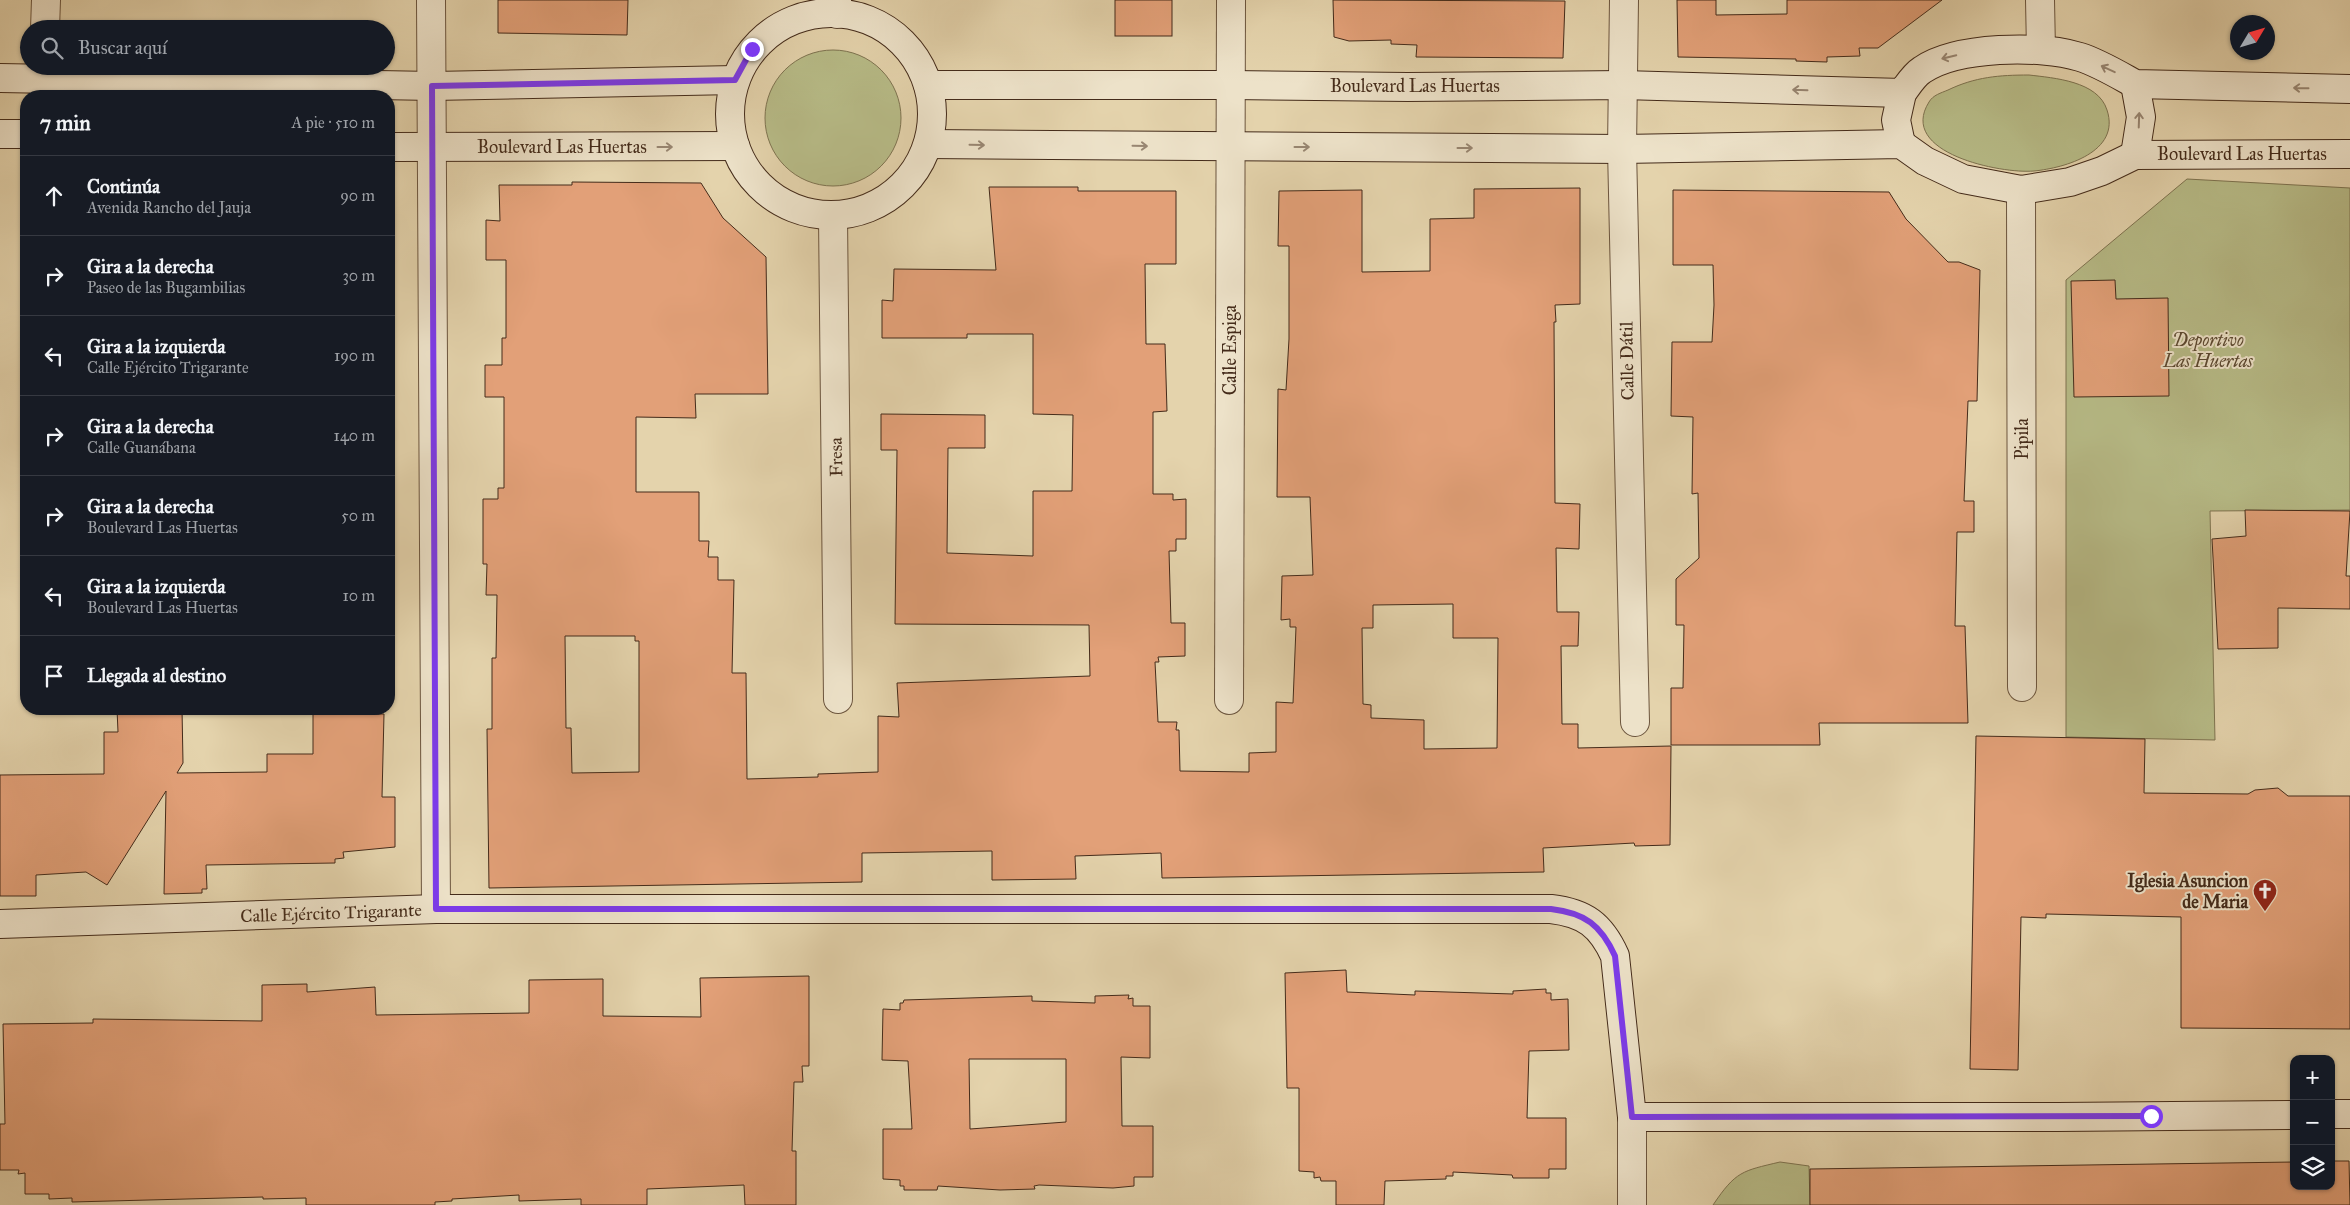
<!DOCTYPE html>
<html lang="es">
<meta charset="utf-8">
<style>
:root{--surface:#171b24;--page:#242831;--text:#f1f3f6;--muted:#9ea1a6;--line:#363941}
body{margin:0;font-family:"IM FELL Great Primer",serif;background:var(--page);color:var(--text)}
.controls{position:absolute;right:15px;bottom:15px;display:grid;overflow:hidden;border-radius:10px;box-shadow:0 1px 4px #0004}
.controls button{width:45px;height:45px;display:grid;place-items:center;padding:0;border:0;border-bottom:1px solid var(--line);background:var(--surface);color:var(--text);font:25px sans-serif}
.compass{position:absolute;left:2230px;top:15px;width:45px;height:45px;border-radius:50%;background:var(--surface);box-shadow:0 1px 4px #0004;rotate:52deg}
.stop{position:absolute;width:15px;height:15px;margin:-11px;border:4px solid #7c3aed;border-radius:50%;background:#fff}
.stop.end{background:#7c3aed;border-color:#fff;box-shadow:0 1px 5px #0008}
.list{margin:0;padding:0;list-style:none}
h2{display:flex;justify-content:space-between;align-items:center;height:65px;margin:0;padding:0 20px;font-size:21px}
h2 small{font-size:16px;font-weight:400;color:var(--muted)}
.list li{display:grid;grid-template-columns:32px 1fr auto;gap:15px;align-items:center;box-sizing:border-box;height:80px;padding:0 20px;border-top:1px solid var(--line)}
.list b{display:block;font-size:19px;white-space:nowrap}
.list p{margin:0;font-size:16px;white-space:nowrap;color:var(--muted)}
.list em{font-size:16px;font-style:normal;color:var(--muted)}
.icon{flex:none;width:28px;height:28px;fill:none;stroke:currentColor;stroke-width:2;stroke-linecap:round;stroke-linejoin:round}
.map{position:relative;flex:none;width:2350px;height:1205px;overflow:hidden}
.search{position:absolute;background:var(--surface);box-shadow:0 1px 4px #0004;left:20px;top:20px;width:375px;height:55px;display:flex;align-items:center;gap:12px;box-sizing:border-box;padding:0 18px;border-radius:28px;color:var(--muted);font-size:19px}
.panel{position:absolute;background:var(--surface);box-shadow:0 1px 4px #0004;left:20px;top:90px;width:375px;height:625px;border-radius:20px}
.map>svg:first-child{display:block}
</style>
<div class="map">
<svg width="2350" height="1205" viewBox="0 0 2350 1205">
<rect width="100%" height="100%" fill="#e4d3ac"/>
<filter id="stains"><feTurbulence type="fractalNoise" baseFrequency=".004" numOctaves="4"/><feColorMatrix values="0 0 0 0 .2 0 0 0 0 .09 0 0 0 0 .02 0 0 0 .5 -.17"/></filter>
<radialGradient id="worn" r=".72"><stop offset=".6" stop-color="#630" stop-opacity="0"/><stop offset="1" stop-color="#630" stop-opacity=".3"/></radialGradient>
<!-- green -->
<g fill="#b7bb87" stroke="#7e7350">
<circle cx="833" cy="118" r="68"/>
<path d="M2029 75C2054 78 2098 81 2107 110 2121 152 2065 168 2034 171 2001 174 1897 153 1929 102 1933 95 1941 93 1948 90 1975 77 1999 75 2029 75Z"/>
<path d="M2187 179 2350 188V510L2210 511 2215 740 2066 737V280Z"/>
<path d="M1780 1162 1809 1166 1810 1205H1713C1736 1171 1742 1171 1780 1162Z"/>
</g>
<!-- building -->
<g fill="#e2a078" stroke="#442b1a" fill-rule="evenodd">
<path d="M498 0H628L627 35 498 33Z"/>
<rect x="1115" y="0" width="57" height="36"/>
<path d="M1333 0 1565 1 1563 58 1416 57 1417 45 1391 44V40L1349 41 1334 37Z"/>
<path d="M1677 0H1716V15L1787 14V0H1942L1878 48H1859L1860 56 1827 57V62L1796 61V59L1678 57Z"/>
<path d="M572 182 701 183 723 218 766 257 768 394H695L696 418 636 417V492H699V541H709L708 557H718V580H734L732 673H746L747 779 818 777V774L878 772V716L899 717 897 683 1090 676 1089 625 895 624 897 450H881V414L985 415V448H948L947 553 1033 556V491H1072L1073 415 1033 414V334H967V338H882V300L893 301 894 269 996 270 989 187H1078V191H1176V264H1145L1146 344H1165L1167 411 1153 412V494H1173V500L1186 499V539H1176V551H1169L1171 623H1185V656L1158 657 1159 662H1155L1158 722H1177L1176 730H1179L1180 771 1249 772V753L1276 752V702L1293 703 1296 627H1290V619L1281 620 1282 576 1313 575 1310 497H1277L1278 389 1286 390 1289 339V246H1278L1279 191 1362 190V272L1430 271V219L1474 218V189L1580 188V304L1555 305 1556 322H1554L1555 503 1580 504 1579 549 1556 548 1557 612H1579L1578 646H1561L1562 724H1578V748L1671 746 1670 845 1635 846 1634 843 1543 848 1544 872 1162 878 1161 853 1075 856 1076 879 992 880V851L862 853V882L489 888 487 729H492V658H496L497 595H486L487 564H483V499H498V488H504V397H485V365H502V338H506V260H486V220L500 221 499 185H572ZM1453 604V638H1498L1497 748 1424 749V720L1371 718V705L1363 704 1362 628H1373V605ZM565 636H635V641H639V772L572 773 571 728H566Z"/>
<path d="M1673 190 1889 192 1906 219 1948 262H1959L1980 270 1977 401H1968L1964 501H1974V532H1957L1955 626H1965L1968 723H1819L1820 745H1671V688H1683L1684 625H1676V579L1699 558 1698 493 1692 494 1693 417 1671 416 1672 342H1712L1714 305 1713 265H1673Z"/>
<path d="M2115 280 2116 299 2168 298 2169 396 2074 397 2071 281Z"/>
<path d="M2245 510 2350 511 2346 576H2350V609L2278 608V648L2218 649 2212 539 2246 536Z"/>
<path d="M117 709H182L183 763 177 773 267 772V754H313V709H376V714H384L382 797H395V847L343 852 344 858 335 859V863L206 865 207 889H202V893L164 894 166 791 107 885 86 872 36 875V896H0V775L104 774V732H118Z"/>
<path d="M1976 736 2145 739 2144 793 2248 794 2255 790 2278 788 2288 796H2350V1029L2181 1028V917L2046 914V918L2021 917 2018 1070 1970 1069Z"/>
<path d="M1346 970 1347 992 1415 995V991L1513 994V991L1546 989V993H1551V1000L1568 999 1569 1050 1529 1051 1527 1118H1566V1169H1549V1178H1513L1512 1175 1453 1172V1176H1446V1179L1385 1181 1384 1205H1336V1181H1321L1320 1177 1314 1178V1172L1299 1171V1088H1287L1285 973Z"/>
<path d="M809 976V1066H802L803 1082H794L792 1151H796V1205H745L744 1185 647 1189V1205H581V1199L519 1201V1195L452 1199V1201L435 1202V1205H306V1198L263 1199V1197L72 1202V1198L49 1199V1194H25V1173L18 1174 19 1170H0V1124H5L3 1024 93 1023V1019L262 1021V985L307 984V992L375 987 376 1015 529 1013V980L603 979V1016L701 1017 700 978Z"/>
<path d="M1129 995 1128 999 1133 998V1006H1150V1058L1121 1057 1122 1126H1153V1177H1134V1186L1113 1188 1039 1185 1034 1186 1035 1189 1000 1190 938 1186 937 1190H904V1186H900V1180L883 1179V1129H912L908 1061 882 1060 883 1009 900 1010V1003H903L904 1000 1032 996V1001L1095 1003V996ZM969 1059H1066V1122L970 1129Z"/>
<path d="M2331 1161H2349L2350 1205H1810V1169L2294 1162V1186H2331Z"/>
</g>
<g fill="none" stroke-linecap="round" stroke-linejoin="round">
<defs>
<g id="street">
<path d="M431 0 436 909"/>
<path d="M1624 0 1622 149 1635 722"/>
<path d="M2040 0 2041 50"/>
<path d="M837 14V0"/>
<path d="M45 29 46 0"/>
<path d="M44 96V66"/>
<path d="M2021 190 2022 687"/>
<path d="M833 216 838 699"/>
<path d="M1229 700 1231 0"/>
<path d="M1632 1205V1117"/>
</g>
<g id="secondary">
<circle cx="831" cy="114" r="101"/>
<path d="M0 78 433 86 735 80"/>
<path d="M928 85H1231L1408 87 1623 85 1902 93C1908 85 1914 75 1922 70 1957 46 2040 45 2080 57 2099 63 2117 74 2135 84L2350 89"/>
<path d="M0 134H26"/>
<path d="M928 144 1622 149 1901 144 1925 161 1963 179 2021 190 2070 182 2102 171 2135 155 2350 154"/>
<path d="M1901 144 1896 120 1902 93"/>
<path d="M389 147 735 146"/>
<path d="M2135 155 2141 117 2135 84"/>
<path d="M0 924 436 909H1551C1585 913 1601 925 1615 956L1632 1117H2058L2294 1115"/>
<path d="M2331 1114H2350"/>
</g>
</defs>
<!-- street casing -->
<use href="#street" stroke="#6c553e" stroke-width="30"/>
<!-- secondary casing -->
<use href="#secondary" stroke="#442b1a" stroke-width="30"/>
<!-- street -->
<use href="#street" stroke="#ede2c9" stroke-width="28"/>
<!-- secondary -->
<use href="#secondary" stroke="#ede2c9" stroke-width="28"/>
</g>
<!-- one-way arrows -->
<defs><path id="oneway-shaft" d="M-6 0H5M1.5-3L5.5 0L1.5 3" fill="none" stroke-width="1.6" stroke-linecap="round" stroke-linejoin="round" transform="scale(1.25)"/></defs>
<g stroke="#988672">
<use href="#oneway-shaft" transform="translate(1949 57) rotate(166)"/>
<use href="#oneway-shaft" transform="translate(2108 69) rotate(-155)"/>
<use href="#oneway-shaft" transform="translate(2301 88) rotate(-179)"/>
<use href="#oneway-shaft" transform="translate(1800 90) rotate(-178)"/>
<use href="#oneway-shaft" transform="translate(2139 120) rotate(-88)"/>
<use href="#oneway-shaft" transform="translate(977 145) rotate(1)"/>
<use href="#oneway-shaft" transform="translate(1140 146) rotate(1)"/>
<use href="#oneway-shaft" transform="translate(665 147)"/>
<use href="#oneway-shaft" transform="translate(1302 147)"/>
<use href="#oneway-shaft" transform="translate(1465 148)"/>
</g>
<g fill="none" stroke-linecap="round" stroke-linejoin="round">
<!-- route -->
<path stroke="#7c3aed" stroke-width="6" d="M752 49 735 80 432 86 436 909H1551C1585 913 1601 925 1615 956L1632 1117 2151 1116"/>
</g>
<!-- icons -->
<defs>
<symbol id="church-pin" viewBox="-11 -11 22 30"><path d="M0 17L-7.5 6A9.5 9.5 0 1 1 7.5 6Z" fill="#8f2418" stroke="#ede2c9"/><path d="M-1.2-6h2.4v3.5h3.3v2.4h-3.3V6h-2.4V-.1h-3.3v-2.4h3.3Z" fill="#fff"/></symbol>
</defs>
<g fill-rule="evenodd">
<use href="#church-pin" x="2251" y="877" width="28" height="38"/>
</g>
<g text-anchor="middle" stroke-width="4" stroke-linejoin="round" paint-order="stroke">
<!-- street labels -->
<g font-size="18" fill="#442b1a" stroke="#ede2c9">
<text x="1415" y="92">Boulevard Las Huertas</text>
<text x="562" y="153">Boulevard Las Huertas</text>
<text x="2242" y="160">Boulevard Las Huertas</text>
<text transform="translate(1230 350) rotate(-90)" y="6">Calle Espiga</text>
<text transform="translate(1627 361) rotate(-91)" y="6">Calle Dátil</text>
<text transform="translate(2022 439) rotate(-90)" y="6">Pipila</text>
<text transform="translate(836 457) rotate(-91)" y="6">Fresa</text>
<text transform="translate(331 913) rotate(-2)" y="6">Calle Ejército Trigarante</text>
</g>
<!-- park labels -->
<g font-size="18" font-style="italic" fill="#5b4830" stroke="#ede2c9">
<text x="2208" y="346">Deportivo<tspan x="2208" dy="21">Las Huertas</tspan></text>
</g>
<!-- poi labels -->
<g font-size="18" font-weight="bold" fill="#442b1a" stroke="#ede2c9" text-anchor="end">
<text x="2248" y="887">Iglesia Asuncion<tspan x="2248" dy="21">de Maria</tspan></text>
</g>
</g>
<rect width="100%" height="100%" filter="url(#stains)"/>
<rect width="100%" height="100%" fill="url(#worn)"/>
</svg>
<div class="controls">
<button>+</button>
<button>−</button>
<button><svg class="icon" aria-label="layers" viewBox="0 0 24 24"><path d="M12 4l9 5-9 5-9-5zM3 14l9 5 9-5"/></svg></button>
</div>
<svg class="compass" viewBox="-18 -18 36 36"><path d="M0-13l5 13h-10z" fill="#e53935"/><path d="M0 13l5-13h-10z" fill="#9ea1a6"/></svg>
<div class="stop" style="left:2151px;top:1116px"></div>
<div class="stop end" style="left:752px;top:49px"></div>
<div class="search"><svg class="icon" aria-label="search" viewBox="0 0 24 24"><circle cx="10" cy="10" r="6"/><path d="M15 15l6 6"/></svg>Buscar aquí</div>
<section class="panel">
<h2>7 min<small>A pie · 510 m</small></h2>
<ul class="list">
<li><svg class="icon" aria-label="ahead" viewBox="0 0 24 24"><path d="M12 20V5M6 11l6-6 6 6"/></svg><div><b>Continúa</b><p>Avenida Rancho del Jauja</p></div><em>90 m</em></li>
<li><svg class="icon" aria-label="right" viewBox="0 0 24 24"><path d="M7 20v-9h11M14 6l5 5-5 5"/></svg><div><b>Gira a la derecha</b><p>Paseo de las Bugambilias</p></div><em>30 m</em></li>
<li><svg class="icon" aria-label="left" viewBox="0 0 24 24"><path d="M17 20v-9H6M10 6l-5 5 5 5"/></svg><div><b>Gira a la izquierda</b><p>Calle Ejército Trigarante</p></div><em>190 m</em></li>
<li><svg class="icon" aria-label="right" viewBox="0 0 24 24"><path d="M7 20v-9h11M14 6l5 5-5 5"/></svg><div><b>Gira a la derecha</b><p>Calle Guanábana</p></div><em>140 m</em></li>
<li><svg class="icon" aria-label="right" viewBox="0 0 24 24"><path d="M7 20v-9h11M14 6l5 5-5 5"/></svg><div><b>Gira a la derecha</b><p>Boulevard Las Huertas</p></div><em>50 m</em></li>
<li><svg class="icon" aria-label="left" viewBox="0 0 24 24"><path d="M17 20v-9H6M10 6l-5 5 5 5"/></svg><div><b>Gira a la izquierda</b><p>Boulevard Las Huertas</p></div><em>10 m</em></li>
<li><svg class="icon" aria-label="arrive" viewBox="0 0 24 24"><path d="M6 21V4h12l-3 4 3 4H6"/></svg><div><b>Llegada al destino</b></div></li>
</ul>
</section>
</div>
